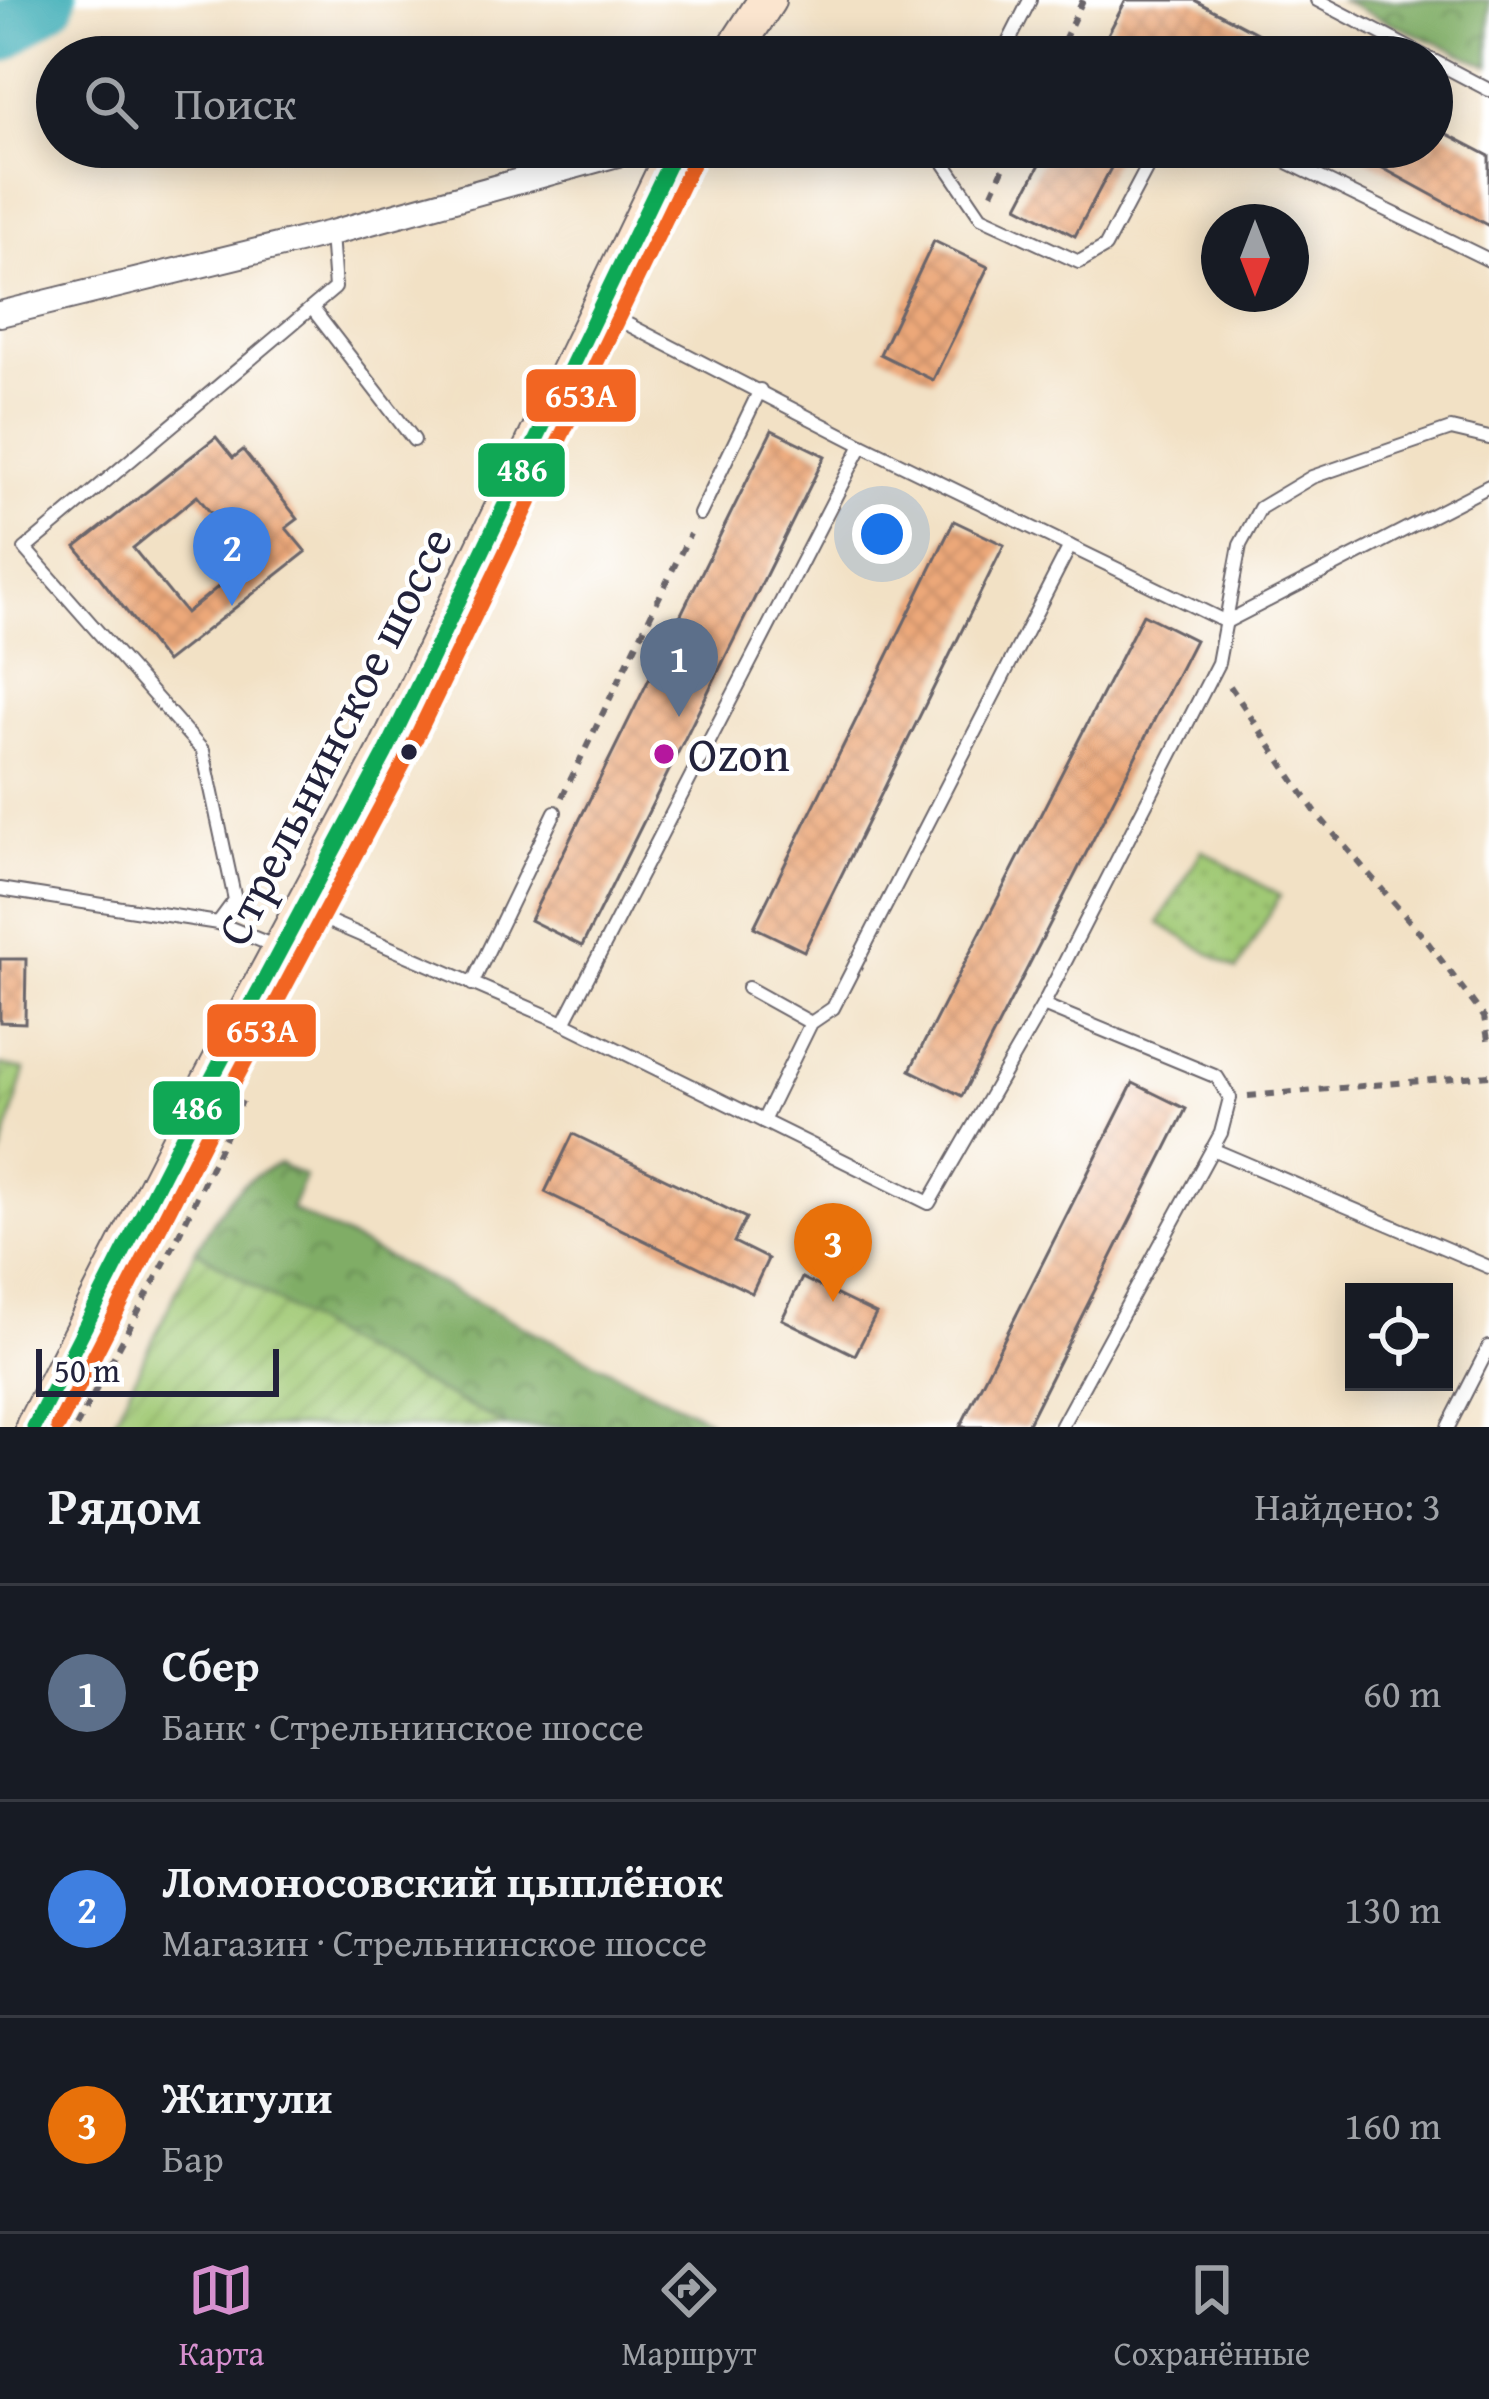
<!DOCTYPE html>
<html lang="ru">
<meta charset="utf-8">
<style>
:root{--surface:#171b24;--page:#242831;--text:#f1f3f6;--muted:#9ea1a6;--line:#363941;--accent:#d690ce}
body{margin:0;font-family:"Gentium Book Plus",serif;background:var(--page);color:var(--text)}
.controls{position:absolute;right:36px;bottom:36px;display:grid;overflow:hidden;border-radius:0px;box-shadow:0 6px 30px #0003}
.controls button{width:108px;height:108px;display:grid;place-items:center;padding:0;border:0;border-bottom:3px solid var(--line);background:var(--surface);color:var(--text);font:60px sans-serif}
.compass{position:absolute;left:1201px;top:204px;width:108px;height:108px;border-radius:50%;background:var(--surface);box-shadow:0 6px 30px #0003;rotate:180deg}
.scale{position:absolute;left:36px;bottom:30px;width:243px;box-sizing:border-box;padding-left:12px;border:6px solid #22223b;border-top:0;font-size:33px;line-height:42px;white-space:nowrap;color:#22223b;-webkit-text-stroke:9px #fff;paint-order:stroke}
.you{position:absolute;left:882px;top:534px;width:42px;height:42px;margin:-30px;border:9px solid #fff;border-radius:50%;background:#1a73e8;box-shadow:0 0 0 18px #1a73e833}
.badge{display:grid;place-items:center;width:78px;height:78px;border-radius:50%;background:var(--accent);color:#fff;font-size:39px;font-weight:700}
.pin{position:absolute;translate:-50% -99px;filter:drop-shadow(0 3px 6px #0008)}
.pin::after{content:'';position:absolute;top:63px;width:42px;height:36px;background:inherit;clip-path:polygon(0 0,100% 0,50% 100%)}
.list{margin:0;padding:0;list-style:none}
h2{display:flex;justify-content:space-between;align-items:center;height:156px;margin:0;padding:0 48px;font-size:51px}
h2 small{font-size:39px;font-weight:400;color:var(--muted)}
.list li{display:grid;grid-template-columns:78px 1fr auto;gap:36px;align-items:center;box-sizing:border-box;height:216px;padding:0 48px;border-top:3px solid var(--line)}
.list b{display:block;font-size:45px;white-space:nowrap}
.list p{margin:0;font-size:39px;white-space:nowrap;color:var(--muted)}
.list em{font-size:39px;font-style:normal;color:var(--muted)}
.icon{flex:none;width:66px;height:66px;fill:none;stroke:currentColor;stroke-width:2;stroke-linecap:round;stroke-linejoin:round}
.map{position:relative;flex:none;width:1489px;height:1427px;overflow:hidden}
.search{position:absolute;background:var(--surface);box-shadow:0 6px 30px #0003;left:36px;right:36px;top:36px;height:132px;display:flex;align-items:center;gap:30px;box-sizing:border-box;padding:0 42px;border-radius:66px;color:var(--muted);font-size:45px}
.sheet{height:804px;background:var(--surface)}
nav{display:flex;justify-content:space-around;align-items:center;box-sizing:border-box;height:168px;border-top:3px solid var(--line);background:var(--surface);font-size:33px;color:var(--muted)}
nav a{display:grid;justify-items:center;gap:6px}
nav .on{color:var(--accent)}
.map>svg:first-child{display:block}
</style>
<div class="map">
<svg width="1489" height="1427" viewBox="0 0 1489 1427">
<defs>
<pattern id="forest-crowns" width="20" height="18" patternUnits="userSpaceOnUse" patternTransform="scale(3)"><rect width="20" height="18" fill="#80ad66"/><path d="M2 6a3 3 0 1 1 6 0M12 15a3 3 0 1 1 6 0" fill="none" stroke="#688c55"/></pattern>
<pattern id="park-dots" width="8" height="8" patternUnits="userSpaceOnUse" patternTransform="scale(3)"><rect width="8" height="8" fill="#a0c974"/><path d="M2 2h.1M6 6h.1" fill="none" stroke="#8aac65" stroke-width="1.8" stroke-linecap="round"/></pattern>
<pattern id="garden-furrows" width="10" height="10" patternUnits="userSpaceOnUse" patternTransform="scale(3)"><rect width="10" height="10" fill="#a0c974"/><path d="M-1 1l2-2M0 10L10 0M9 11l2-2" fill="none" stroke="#8aac65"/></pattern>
<pattern id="building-cross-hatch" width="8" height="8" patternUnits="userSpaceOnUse" patternTransform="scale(3)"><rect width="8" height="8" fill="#eca879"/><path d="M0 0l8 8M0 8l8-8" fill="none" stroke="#ca906a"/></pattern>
</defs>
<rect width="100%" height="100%" fill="#fff"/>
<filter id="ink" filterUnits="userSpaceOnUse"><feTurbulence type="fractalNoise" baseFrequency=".00833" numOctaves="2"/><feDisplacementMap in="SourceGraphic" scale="24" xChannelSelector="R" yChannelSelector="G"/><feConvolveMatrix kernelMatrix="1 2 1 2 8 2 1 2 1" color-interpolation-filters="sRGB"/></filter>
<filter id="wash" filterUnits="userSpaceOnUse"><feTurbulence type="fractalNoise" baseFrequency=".004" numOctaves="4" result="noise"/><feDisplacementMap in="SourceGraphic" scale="48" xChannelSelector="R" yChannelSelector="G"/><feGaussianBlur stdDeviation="2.7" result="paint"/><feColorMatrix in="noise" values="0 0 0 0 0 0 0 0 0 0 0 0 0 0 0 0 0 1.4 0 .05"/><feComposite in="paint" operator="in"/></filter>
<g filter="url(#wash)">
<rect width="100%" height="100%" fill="#f2e1c5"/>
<!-- forest -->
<g fill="url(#forest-crowns)" stroke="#516850" stroke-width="3">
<path d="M1339 0H1489V66Z"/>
<path d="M280 1164 305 1177 291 1209 707 1419 713 1427H509L340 1341 196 1250C220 1210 234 1180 280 1164Z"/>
</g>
<!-- park -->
<path fill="url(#park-dots)" stroke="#617658" stroke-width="3" d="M1202 850 1280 896 1237 970 1159 923Z"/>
<!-- garden -->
<g fill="url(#garden-furrows)" stroke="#617658" stroke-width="3">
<path d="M0 1065 25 1070 0 1160Z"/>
<path d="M196 1250 340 1341 509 1427H111Z"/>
</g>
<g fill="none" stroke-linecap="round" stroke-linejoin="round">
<!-- river -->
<path stroke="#3bacb5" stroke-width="57" d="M0 34 48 0"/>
</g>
<g id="blocks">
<!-- building -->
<g fill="url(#building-cross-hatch)" fill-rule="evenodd">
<path d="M1126 0H1194L1302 57H1180L1171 52 1168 57H1096Z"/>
<path d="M1432 126 1489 156V226L1344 147H1432Z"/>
<path d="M1049 147H1122L1075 236 1018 206Z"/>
<path d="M934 241 988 267 933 380 880 354Z"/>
<path d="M772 430 825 456 582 946 530 920Z"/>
<path d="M216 437 233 458 243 450 298 519 286 528 306 552 166 662 76 547ZM197 496 250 561 186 613 133 548Z"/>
<path d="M954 521 1004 545 804 951 754 927Z"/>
<path d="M1143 614 1195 640 962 1096 910 1070Z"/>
<path d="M0 959H26L25 1023 0 1022Z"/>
<path d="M1133 1083 1186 1109 1026 1427H960Z"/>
<path d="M573 1134 746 1218 734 1242 768 1259 752 1293 545 1192Z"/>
<path d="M802 1278 876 1314 855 1355 782 1319Z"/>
</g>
</g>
</g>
<g filter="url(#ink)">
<use href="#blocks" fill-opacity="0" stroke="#6b656b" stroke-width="3"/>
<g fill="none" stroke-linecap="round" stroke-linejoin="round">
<defs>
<g id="service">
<path d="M1317 0 1426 57"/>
<path d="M1001 57 1030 0"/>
<path d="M1432 60 1489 90"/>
<path d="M954 147 945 164 981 217 1079 262 1105 247 1158 147"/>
<path d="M1257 147 1489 260"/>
<path d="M312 308 414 440"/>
<path d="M604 312 862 445 1226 622"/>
<path d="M700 514 760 390"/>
<path d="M1226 622 1489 486"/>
<path d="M0 889 218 923"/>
<path d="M305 911 564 1023 929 1203 1043 1005 1218 663 1240 545 1260 508 1312 477 1451 429 1489 438"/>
<path d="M279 948 218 923 235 900 203 751 25 549 335 288 331 234"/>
<path d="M472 984 555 812"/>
<path d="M748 988 811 1023"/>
<path d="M1043 1005 1217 1077 1230 1098 1221 1133 1061 1427"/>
<path d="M564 1023 862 445"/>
<path d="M763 1121 811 1023 833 1008 1070 546"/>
<path d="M1212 1149 1489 1267"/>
<path d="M1448 1427 1489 1347"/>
</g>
<path id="minor" d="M0 314 331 233 643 147"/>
<g id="secondary">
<path d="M730 57 767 0"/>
<path d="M34 1427 212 1078 385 754 677 147"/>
</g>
</defs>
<!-- service casing -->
<use href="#service" stroke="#6b656b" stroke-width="16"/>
<!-- minor casing -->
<use href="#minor" stroke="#6b656b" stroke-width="28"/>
<!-- secondary casing -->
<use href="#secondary" stroke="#6b656b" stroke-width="40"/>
<!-- path -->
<g stroke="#6b656b" stroke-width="6" stroke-dasharray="9 9" stroke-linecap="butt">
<path d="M1056 57 1083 0"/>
<path d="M992 193 1013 147"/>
<path d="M1230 686 1316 813 1426 940 1484 1017 1489 1045"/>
<path d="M562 797 690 534"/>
<path d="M1248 1096 1489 1075"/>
<path d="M76 1427 175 1243 242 1101"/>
</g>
<!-- service -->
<use href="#service" stroke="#fff" stroke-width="12"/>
<!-- minor -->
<use href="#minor" stroke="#fff" stroke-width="24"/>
<!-- secondary -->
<use href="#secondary" stroke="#fbe5cf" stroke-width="36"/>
<defs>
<path id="bus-1" d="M34 1427 212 1078 385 754 677 147"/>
<path id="bus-2" d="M58 1427 231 1088 404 763 696 156"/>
</defs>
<!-- bus-1 casing -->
<use href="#bus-1" stroke="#fff" stroke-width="24"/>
<!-- bus-2 casing -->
<use href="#bus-2" stroke="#fff" stroke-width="24"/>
<!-- bus-1 -->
<use href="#bus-1" stroke="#10a855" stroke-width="15"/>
<!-- bus-2 -->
<use href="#bus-2" stroke="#f26522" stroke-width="15"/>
</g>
</g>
<!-- markers -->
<circle fill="#22223b" stroke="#fff" stroke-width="4.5" cx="409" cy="752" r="10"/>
<circle fill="#b5179e" stroke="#fff" stroke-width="4.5" cx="664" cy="754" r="12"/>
<g text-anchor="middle" stroke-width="9" stroke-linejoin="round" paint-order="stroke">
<!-- street labels -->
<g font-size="48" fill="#22223b" stroke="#fff">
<text transform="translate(334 736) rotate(-63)" y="17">Стрельнинское шоссе</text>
</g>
<!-- poi labels -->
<g font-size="48" fill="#22223b" stroke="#fff" text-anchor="start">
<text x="688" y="771">Ozon</text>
</g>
</g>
<g stroke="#fff" stroke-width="4.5">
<rect x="524" y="367" width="114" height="57" rx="12" fill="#f26522"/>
<rect x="476" y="441" width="91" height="58" rx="12" fill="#10a855"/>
<rect x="205" y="1002" width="113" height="57" rx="12" fill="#f26522"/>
<rect x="151" y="1079" width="91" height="58" rx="12" fill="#10a855"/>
</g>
<g font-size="33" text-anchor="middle" font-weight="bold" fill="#fff">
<text x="581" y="407">653А</text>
<text x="522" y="481">486</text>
<text x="262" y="1042">653А</text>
<text x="197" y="1119">486</text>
</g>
</svg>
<div class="controls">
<button><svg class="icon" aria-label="locate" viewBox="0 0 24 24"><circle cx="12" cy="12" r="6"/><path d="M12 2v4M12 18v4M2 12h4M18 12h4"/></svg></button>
</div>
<svg class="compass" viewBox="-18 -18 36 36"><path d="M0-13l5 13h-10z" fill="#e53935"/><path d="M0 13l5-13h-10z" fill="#9ea1a6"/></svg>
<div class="scale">50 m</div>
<div class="you"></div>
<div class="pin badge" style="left:679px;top:717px;background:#5c6f8a">1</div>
<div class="pin badge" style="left:232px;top:606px;background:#3f7fe0">2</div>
<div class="pin badge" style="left:833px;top:1302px;background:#e8710a">3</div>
<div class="search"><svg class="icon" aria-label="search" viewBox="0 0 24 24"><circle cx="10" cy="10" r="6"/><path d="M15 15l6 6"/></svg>Поиск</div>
</div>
<section class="sheet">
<h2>Рядом<small>Найдено: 3</small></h2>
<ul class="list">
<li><span class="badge" style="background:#5c6f8a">1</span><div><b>Сбер</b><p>Банк · Стрельнинское шоссе</p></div><em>60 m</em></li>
<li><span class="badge" style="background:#3f7fe0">2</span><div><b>Ломоносовский цыплёнок</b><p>Магазин · Стрельнинское шоссе</p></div><em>130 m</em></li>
<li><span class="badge" style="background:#e8710a">3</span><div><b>Жигули</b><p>Бар</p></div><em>160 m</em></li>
</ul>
</section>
<nav>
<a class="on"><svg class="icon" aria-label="map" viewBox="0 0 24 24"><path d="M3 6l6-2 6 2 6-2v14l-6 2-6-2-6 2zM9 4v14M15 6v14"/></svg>Карта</a>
<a><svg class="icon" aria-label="directions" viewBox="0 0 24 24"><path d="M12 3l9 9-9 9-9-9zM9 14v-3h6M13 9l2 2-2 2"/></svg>Маршрут</a>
<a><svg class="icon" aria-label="saved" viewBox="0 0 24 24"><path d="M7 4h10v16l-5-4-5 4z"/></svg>Сохранённые</a>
</nav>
